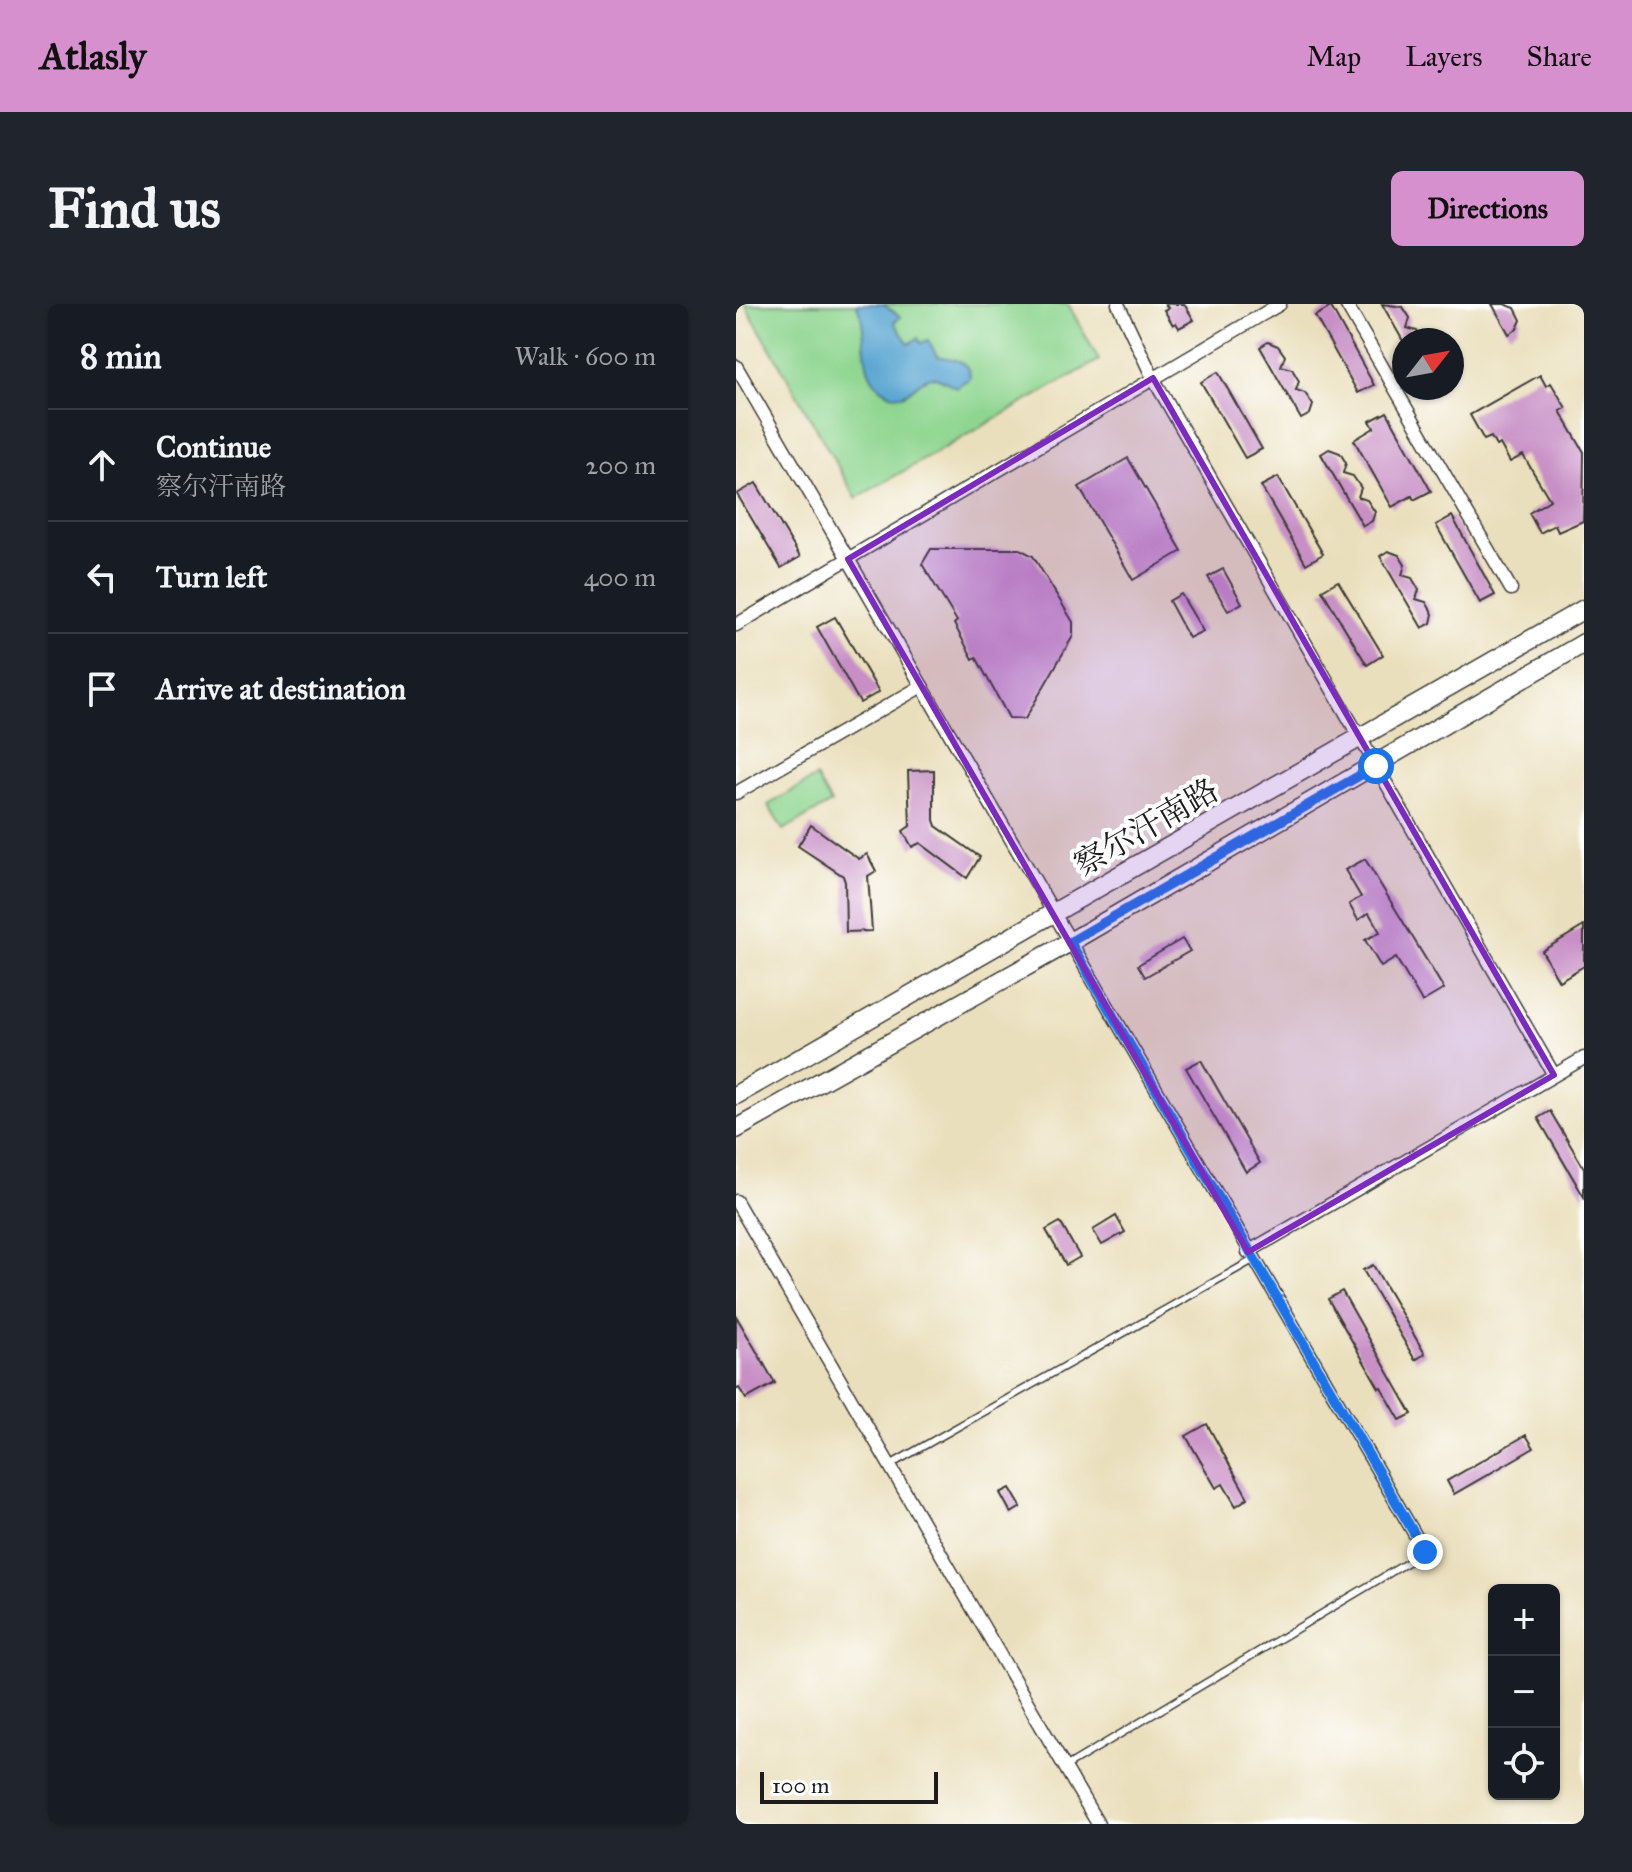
<!DOCTYPE html>
<meta charset="utf-8">
<style>
:root{--surface:#171b24;--page:#20242c;--text:#f1f3f6;--muted:#9ea1a6;--line:#363941;--accent:#d690ce}
body{margin:0;font-family:"IM FELL Great Primer","Noto Serif SC",serif;background:var(--page);color:var(--text)}
.controls{position:absolute;right:24px;bottom:24px;display:grid;overflow:hidden;border-radius:12px;box-shadow:0 2px 6px #0004}
.controls button{width:72px;height:72px;display:grid;place-items:center;padding:0;border:0;border-bottom:2px solid var(--line);background:var(--surface);color:var(--text);font:40px sans-serif}
.compass{position:absolute;left:656px;top:24px;width:72px;height:72px;border-radius:50%;background:var(--surface);box-shadow:0 2px 6px #0004;rotate:59deg}
.scale{position:absolute;left:24px;bottom:20px;width:178px;box-sizing:border-box;padding-left:8px;border:4px solid #1c1c1c;border-top:0;font-size:22px;line-height:28px;white-space:nowrap;color:#1c1c1c;-webkit-text-stroke:6px #fff;paint-order:stroke}
.stop{position:absolute;width:24px;height:24px;margin:-18px;border:6px solid #1a73e8;border-radius:50%;background:#fff}
.stop.end{background:#1a73e8;border-color:#fff;box-shadow:0 2px 8px #0008}
.list{margin:0;padding:0;list-style:none}
h2{display:flex;justify-content:space-between;align-items:center;height:104px;margin:0;padding:0 32px;font-size:34px}
h2 small{font-size:26px;font-weight:400;color:var(--muted)}
.list li{display:grid;grid-template-columns:52px 1fr auto;gap:24px;align-items:center;box-sizing:border-box;height:112px;padding:0 32px;border-top:2px solid var(--line)}
.list b{display:block;font-size:30px;white-space:nowrap}
.list p{margin:0;font-size:26px;white-space:nowrap;color:var(--muted)}
.list em{font-size:26px;font-style:normal;color:var(--muted)}
.icon{flex:none;width:44px;height:44px;fill:none;stroke:currentColor;stroke-width:2;stroke-linecap:round;stroke-linejoin:round}
.map{position:relative;flex:none;width:848px;height:1520px;overflow:hidden;border-radius:12px}
header{display:flex;align-items:center;gap:48px;box-sizing:border-box;height:112px;padding:0 40px;background:var(--accent);color:#111}
header strong{font-size:38px}
nav{display:flex;gap:44px;margin-inline-start:auto;font-size:28px}
.intro{display:flex;align-items:center;justify-content:space-between;box-sizing:border-box;height:192px;padding:0 48px}
h1{margin:0;font-size:56px}
.button{padding:20px 36px;border-radius:12px;background:var(--accent);color:#111;font-size:28px;font-weight:700}
main{display:flex;gap:48px;padding:0 48px}
aside{flex:1;background:var(--surface);border-radius:12px;box-shadow:0 2px 6px #0004}
.map>svg:first-child{display:block}
</style>
<header>
<strong>Atlasly</strong>
<nav><a>Map</a><a>Layers</a><a>Share</a></nav>
</header>
<div class="intro"><h1>Find us</h1><a class="button">Directions</a></div>
<main>
<aside>
<h2>8 min<small>Walk · 600 m</small></h2>
<ul class="list">
<li><svg class="icon" aria-label="ahead" viewBox="0 0 24 24"><path d="M12 20V5M6 11l6-6 6 6"/></svg><div><b>Continue</b><p>察尔汗南路</p></div><em>200 m</em></li>
<li><svg class="icon" aria-label="left" viewBox="0 0 24 24"><path d="M17 20v-9H6M10 6l-5 5 5 5"/></svg><div><b>Turn left</b></div><em>400 m</em></li>
<li><svg class="icon" aria-label="arrive" viewBox="0 0 24 24"><path d="M6 21V4h12l-3 4 3 4H6"/></svg><div><b>Arrive at destination</b></div></li>
</ul>
</aside>
<div class="map">
<svg width="848" height="1520" viewBox="0 0 848 1520">
<rect width="100%" height="100%" fill="#fff"/>
<filter id="ink" filterUnits="userSpaceOnUse"><feTurbulence type="fractalNoise" baseFrequency=".0125" numOctaves="2"/><feDisplacementMap in="SourceGraphic" scale="16" xChannelSelector="R" yChannelSelector="G"/><feConvolveMatrix kernelMatrix="1 2 1 2 8 2 1 2 1" color-interpolation-filters="sRGB"/></filter>
<filter id="wash" filterUnits="userSpaceOnUse"><feTurbulence type="fractalNoise" baseFrequency=".006" numOctaves="4" result="noise"/><feDisplacementMap in="SourceGraphic" scale="32" xChannelSelector="R" yChannelSelector="G"/><feGaussianBlur stdDeviation="1.8" result="paint"/><feColorMatrix in="noise" values="0 0 0 0 0 0 0 0 0 0 0 0 0 0 0 0 0 1.4 0 .05"/><feComposite in="paint" operator="in"/></filter>
<g filter="url(#wash)">
<rect width="100%" height="100%" fill="#eadfbc"/>
<!-- green -->
<g fill="#8ed58f" stroke="#557856" stroke-width="2">
<path d="M9 0H332L363 56 120 194Z"/>
<path d="M80 473 95 499 47 526 32 501Z"/>
</g>
<!-- water -->
<path fill="#5aa6d2" stroke="#3b6177" stroke-width="2" d="M120 0H147L165 13 158 18 173 40 182 34 185 39 192 36 201 52C215 55 234 55 234 74L220 83C213 80 204 73 197 73 179 74 173 99 153 89 117 71 136 29 120 0Z"/>
<g id="blocks">
<!-- building -->
<g fill="#c78fc5">
<path d="M429 0H448L458 16 443 24 440 19 437 21 428 6 432 4Z"/>
<path d="M646 0 667 3 674 14 671 24 681 27 687 36 667 37Z"/>
<path d="M756 0H768L779 4 785 16 781 25 773 30Z"/>
<path d="M595 3 638 81 622 89 579 12Z"/>
<path d="M532 38 542 42 549 52 545 62 556 65 563 77 560 86 569 89 577 101 574 110 565 115 524 43Z"/>
<path d="M482 68 526 145 509 154 465 78Z"/>
<path d="M804 71 810 82 815 79 830 104 824 107 848 148 847 217 822 228 819 221 804 229 793 209 814 196 787 151 774 158 764 140 760 142 755 133 748 136 734 111Z"/>
<path d="M651 108 695 187 678 196 676 192 656 203 618 136 638 124 634 117Z"/>
<path d="M593 145 604 149 610 159 607 169 617 172 625 184 622 193 631 196 639 208 636 217 627 222 585 150Z"/>
<path d="M392 154 446 247 397 276 343 183Z"/>
<path d="M542 173 587 250 570 260 525 182Z"/>
<path d="M20 179 64 253 45 264 1 190Z"/>
<path d="M716 212 759 291 744 299 700 221Z"/>
<path d="M195 245H284L297 252 337 318V332L289 415 273 414 240 353 237 355 218 320 221 317 186 260Z"/>
<path d="M652 247 663 251 669 261 666 271 676 274 683 286 680 295 690 298 697 310 695 319 686 324 644 252Z"/>
<path d="M487 265 506 299 492 307 472 273Z"/>
<path d="M602 277 647 351 631 361 586 286Z"/>
<path d="M445 290 467 327 453 334 433 297Z"/>
<path d="M99 313 143 388 124 399 81 323Z"/>
<path d="M198 466V516L200 522 244 553 231 574 184 539 176 543 167 527 174 522 172 467Z"/>
<path d="M75 521 123 555 131 550 140 567 132 572 136 627 110 628 109 578 107 572 62 542Z"/>
<path d="M629 555 708 685 686 698 660 654 645 663 629 636 644 628 633 609 622 616 613 600 625 593 609 566Z"/>
<path d="M848 622V662L823 677 806 647Z"/>
<path d="M446 635 454 647 409 673 402 661Z"/>
<path d="M465 756 524 859 510 868 450 764Z"/>
<path d="M814 807 848 864V893L802 814Z"/>
<path d="M380 912 389 928 366 941 357 926Z"/>
<path d="M324 918 344 953 330 961 310 926Z"/>
<path d="M637 961 689 1050 679 1056 627 966Z"/>
<path d="M606 987 676 1110 664 1116 645 1083 643 1084 592 995Z"/>
<path d="M0 1012 39 1079 10 1095 3 1084 0 1086Z"/>
<path d="M471 1120 512 1194 500 1202 487 1180 480 1184 450 1132Z"/>
<path d="M790 1131 798 1144 718 1190 711 1177Z"/>
<path d="M274 1184 285 1203 275 1209 264 1189Z"/>
</g>
</g>
</g>
<g filter="url(#ink)">
<use href="#blocks" fill-opacity="0" stroke="#3b3934" stroke-width="2"/>
<g fill="none" stroke-linecap="round" stroke-linejoin="round">
<defs>
<g id="lane">
<path d="M154 1161 517 956"/>
<path d="M329 1463 689 1248"/>
</g>
<g id="street">
<path d="M382 0 417 74 818 771"/>
<path d="M610 0 775 285"/>
<path d="M0 62 689 1248"/>
<path d="M0 321 544 0"/>
<path d="M0 489 186 382"/>
<path d="M0 897 362 1520"/>
<path d="M512 948 848 754"/>
</g>
<g id="secondary">
<path d="M0 791 848 305"/>
<path d="M0 825 334 638 848 339"/>
</g>
</defs>
<!-- lane casing -->
<use href="#lane" stroke="#3b3934" stroke-width="9"/>
<!-- street casing -->
<use href="#street" stroke="#3b3934" stroke-width="15"/>
<!-- secondary casing -->
<use href="#secondary" stroke="#3b3934" stroke-width="21"/>
<!-- lane -->
<use href="#lane" stroke="#fff" stroke-width="6"/>
<!-- street -->
<use href="#street" stroke="#fff" stroke-width="12"/>
<!-- secondary -->
<use href="#secondary" stroke="#fff" stroke-width="18"/>
</g>
</g>
<g fill="none" stroke-linecap="round" stroke-linejoin="round" filter="url(#ink)">
<!-- route -->
<path stroke="#1a73e8" stroke-width="10" d="M640 462 334 638 689 1248"/>
</g>
<!-- marked area -->
<path fill="#7b2cbf" fill-opacity="0.2" stroke="#7b2cbf" stroke-width="6" stroke-linejoin="round" d="M417 74 818 771 512 948 112 255Z"/>
<g text-anchor="middle" stroke-width="8" stroke-linejoin="round" paint-order="stroke">
<!-- street labels -->
<g font-size="32" fill="#1c1c1c" stroke="#fff">
<text transform="translate(410 523) rotate(-30)" y="11">察尔汗南路</text>
</g>
</g>
</svg>
<div class="controls">
<button>+</button>
<button>−</button>
<button><svg class="icon" aria-label="locate" viewBox="0 0 24 24"><circle cx="12" cy="12" r="6"/><path d="M12 2v4M12 18v4M2 12h4M18 12h4"/></svg></button>
</div>
<svg class="compass" viewBox="-18 -18 36 36"><path d="M0-13l5 13h-10z" fill="#e53935"/><path d="M0 13l5-13h-10z" fill="#9ea1a6"/></svg>
<div class="scale">100 m</div>
<div class="stop" style="left:640px;top:462px"></div>
<div class="stop end" style="left:689px;top:1248px"></div>
</div>
</main>
